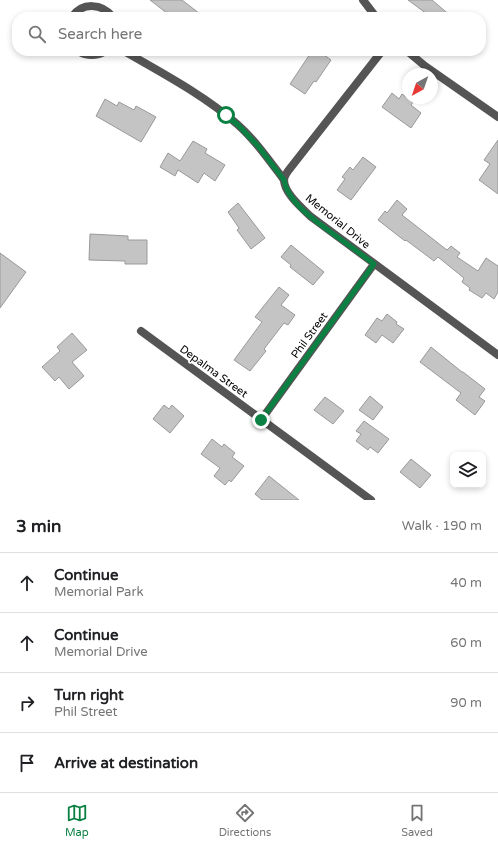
<!DOCTYPE html>
<meta charset="utf-8">
<style>
:root{--surface:#fff;--page:#f6f6f6;--text:#202124;--muted:#757577;--line:#e0e0e0;--accent:#0b8043}
body{margin:0;font-family:"Varela Round",sans-serif;background:var(--page);color:var(--text)}
.controls{position:absolute;right:12px;bottom:12px;display:grid;overflow:hidden;border-radius:8px;box-shadow:0 2px 6px #0003}
.controls button{width:36px;height:36px;display:grid;place-items:center;padding:0;border:0;border-bottom:1px solid var(--line);background:var(--surface);color:var(--text);font:20px sans-serif}
.compass{position:absolute;left:402px;top:68px;width:36px;height:36px;border-radius:50%;background:var(--surface);box-shadow:0 2px 6px #0003;rotate:220deg}
.stop{position:absolute;width:12px;height:12px;margin:-9px;border:3px solid #0b8043;border-radius:50%;background:#fff}
.stop.end{background:#0b8043;border-color:#fff;box-shadow:0 1px 4px #0008}
.list{margin:0;padding:0;list-style:none}
h2{display:flex;justify-content:space-between;align-items:center;height:52px;margin:0;padding:0 16px;font-size:17px}
h2 small{font-size:13px;font-weight:400;color:var(--muted)}
.list li{display:grid;grid-template-columns:26px 1fr auto;gap:12px;align-items:center;box-sizing:border-box;height:60px;padding:0 16px;border-top:1px solid var(--line)}
.list b{display:block;font-size:15px;white-space:nowrap}
.list p{margin:0;font-size:13px;white-space:nowrap;color:var(--muted)}
.list em{font-size:13px;font-style:normal;color:var(--muted)}
.icon{flex:none;width:22px;height:22px;fill:none;stroke:currentColor;stroke-width:2;stroke-linecap:round;stroke-linejoin:round}
.map{position:relative;flex:none;width:498px;height:500px;overflow:hidden}
.search{position:absolute;background:var(--surface);box-shadow:0 2px 6px #0003;left:12px;right:12px;top:12px;height:44px;display:flex;align-items:center;gap:10px;box-sizing:border-box;padding:0 14px;border-radius:16px;color:var(--muted);font-size:15px}
.sheet{height:292px;background:var(--surface)}
nav{display:flex;justify-content:space-around;align-items:center;box-sizing:border-box;height:56px;border-top:1px solid var(--line);background:var(--surface);font-size:11px;color:var(--muted)}
nav a{display:grid;justify-items:center;gap:2px}
nav .on{color:var(--accent)}
.map>svg:first-child{display:block}
</style>
<div class="map">
<svg width="498" height="500" viewBox="0 0 498 500">
<rect width="100%" height="100%" fill="#fff"/>
<!-- building -->
<g fill="#c4c4c4" stroke="#999">
<path d="M150 0H182L204 17H172Z"/>
<path d="M408 0H432L452 17H431Z"/>
<path d="M312 51H319L331 60 316 82 314 81 305 94 290 84Z"/>
<path d="M392 93 399 99 402 94 413 102 411 105 421 113 411 128 382 107Z"/>
<path d="M105 99 117 106 119 102 134 110 136 106 156 117 141 142 96 116Z"/>
<path d="M498 140V194L479 180 490 164 484 160Z"/>
<path d="M193 141 207 149 205 153 225 165 215 181 204 173 198 183 178 170 175 176 160 167 168 153 180 161Z"/>
<path d="M363 157 376 167 351 200 337 190 345 179 342 177 350 167 353 170Z"/>
<path d="M397 200 407 209 402 215 447 250 451 246 460 253 457 257 478 271 486 258 498 266V292L494 299 486 293 482 298 469 290 470 288 462 282 464 278 438 257 434 261 406 240 405 241 378 220 385 211 387 213Z"/>
<path d="M238 203 265 238 251 249 237 230 239 228 228 212Z"/>
<path d="M90 234 128 236V240H147V264H125V261L89 260Z"/>
<path d="M291 245 324 272 313 285 290 267 291 265 281 257Z"/>
<path d="M0 253 26 272 0 308Z"/>
<path d="M279 287 289 295 281 305 295 315 288 325 284 323 264 349 266 351 250 371 234 360 262 322 255 317Z"/>
<path d="M387 314 397 322 396 324 404 329 393 343 382 335 376 343 365 335 377 318 382 321Z"/>
<path d="M72 333 87 350 72 362 84 376 69 389 59 377 55 381 42 367 60 351 57 347Z"/>
<path d="M431 347 462 372H463L485 389 479 397 485 401 475 415 456 400 461 393 420 362Z"/>
<path d="M370 396 383 407 373 420 359 410Z"/>
<path d="M325 397 344 411 333 424 314 410Z"/>
<path d="M164 405 169 409 172 405 184 416 170 433 153 419Z"/>
<path d="M364 421 389 439 378 453 370 447 368 450 356 441 361 434 356 431Z"/>
<path d="M212 439 222 447 224 444 235 453 232 457 244 466 231 482 229 480 225 485 214 476 220 468 201 454Z"/>
<path d="M411 459 431 475 420 488 400 472Z"/>
<path d="M269 476 299 500H262L255 494Z"/>
</g>
<g fill="none" stroke-linecap="round" stroke-linejoin="round">
<!-- minor -->
<g stroke="#555" stroke-width="8">
<path d="M72 17C82 2 102 3 113 17"/>
<path d="M78 51C88 57 97 56 106 51"/>
<path d="M124 51C162 73 204 95 237 124 255 140 269 160 284 180"/>
<path d="M382 51 288 171C286 174 284 177 284 180 284 193 302 208 310 216L498 355"/>
<path d="M141 331 371 500"/>
<path d="M261 420 374 264"/>
</g>
<!-- tertiary -->
<g stroke="#555" stroke-width="8">
<path d="M363 0 376 17"/>
<path d="M407 51 425 66 498 117"/>
</g>
</g>
<g fill="none" stroke-linecap="round" stroke-linejoin="round">
<!-- route -->
<path stroke="#0b8043" stroke-width="5" d="M226 115 238 125 258 146 284 180C288 204 318 222 336 236 349 245 362 255 374 264L261 420"/>
</g>
<g text-anchor="middle" stroke-width="3.5" stroke-linejoin="round" paint-order="stroke">
<!-- street labels -->
<g font-size="11" fill="#000" stroke="#fff">
<text transform="translate(338 221) rotate(39)" y="4">Memorial Drive</text>
<text transform="translate(309 335) rotate(-54)" y="4">Phil Street</text>
<text transform="translate(214 371) rotate(36)" y="4">Depalma Street</text>
</g>
</g>
</svg>
<div class="controls">
<button><svg class="icon" aria-label="layers" viewBox="0 0 24 24"><path d="M12 4l9 5-9 5-9-5zM3 14l9 5 9-5"/></svg></button>
</div>
<svg class="compass" viewBox="-18 -18 36 36"><path d="M0-13l5 13h-10z" fill="#e53935"/><path d="M0 13l5-13h-10z" fill="#757577"/></svg>
<div class="stop" style="left:226px;top:115px"></div>
<div class="stop end" style="left:261px;top:420px"></div>
<div class="search"><svg class="icon" aria-label="search" viewBox="0 0 24 24"><circle cx="10" cy="10" r="6"/><path d="M15 15l6 6"/></svg>Search here</div>
</div>
<section class="sheet">
<h2>3 min<small>Walk · 190 m</small></h2>
<ul class="list">
<li><svg class="icon" aria-label="ahead" viewBox="0 0 24 24"><path d="M12 20V5M6 11l6-6 6 6"/></svg><div><b>Continue</b><p>Memorial Park</p></div><em>40 m</em></li>
<li><svg class="icon" aria-label="ahead" viewBox="0 0 24 24"><path d="M12 20V5M6 11l6-6 6 6"/></svg><div><b>Continue</b><p>Memorial Drive</p></div><em>60 m</em></li>
<li><svg class="icon" aria-label="right" viewBox="0 0 24 24"><path d="M7 20v-9h11M14 6l5 5-5 5"/></svg><div><b>Turn right</b><p>Phil Street</p></div><em>90 m</em></li>
<li><svg class="icon" aria-label="arrive" viewBox="0 0 24 24"><path d="M6 21V4h12l-3 4 3 4H6"/></svg><div><b>Arrive at destination</b></div></li>
</ul>
</section>
<nav>
<a class="on"><svg class="icon" aria-label="map" viewBox="0 0 24 24"><path d="M3 6l6-2 6 2 6-2v14l-6 2-6-2-6 2zM9 4v14M15 6v14"/></svg>Map</a>
<a><svg class="icon" aria-label="directions" viewBox="0 0 24 24"><path d="M12 3l9 9-9 9-9-9zM9 14v-3h6M13 9l2 2-2 2"/></svg>Directions</a>
<a><svg class="icon" aria-label="saved" viewBox="0 0 24 24"><path d="M7 4h10v16l-5-4-5 4z"/></svg>Saved</a>
</nav>
